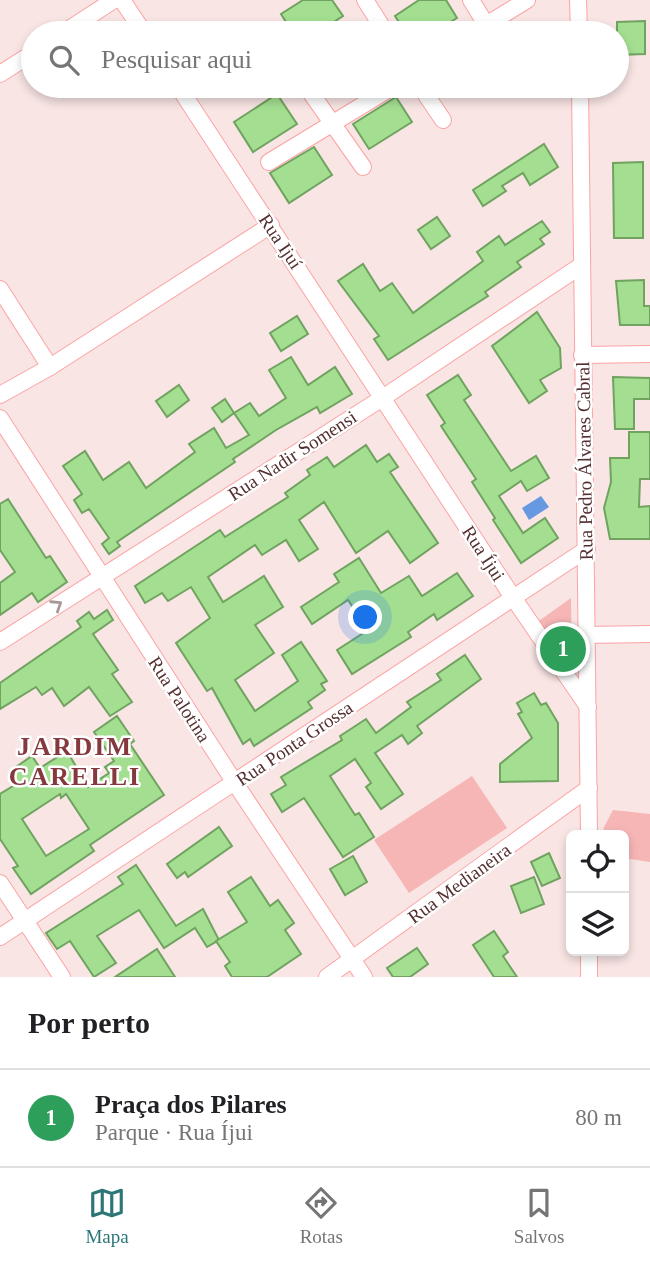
<!DOCTYPE html>
<html lang="pt">
<meta charset="utf-8">
<style>
:root{--surface:#fff;--page:#f2f2f2;--text:#202124;--muted:#757577;--line:#e0e0e0;--accent:#2c7678}
body{margin:0;font-family:"Times New Roman",serif;background:var(--page);color:var(--text)}
.controls{position:absolute;right:21px;bottom:21px;display:grid;overflow:hidden;border-radius:10px;box-shadow:0 4px 10px #0003}
.controls button{width:63px;height:63px;display:grid;place-items:center;padding:0;border:0;border-bottom:2px solid var(--line);background:var(--surface);color:var(--text);font:35px sans-serif}
.you{position:absolute;left:366px;top:618px;width:24px;height:24px;margin:-18px;border:5px solid #fff;border-radius:50%;background:#1a73e8;box-shadow:0 0 0 10px #1a73e833}
.badge{display:grid;place-items:center;width:46px;height:46px;border-radius:50%;background:var(--accent);color:#fff;font-size:23px;font-weight:700}
.pin{position:absolute;translate:-50% -50%;border:4px solid #fff;box-shadow:0 2px 7px #0006}
.list{margin:0;padding:0;list-style:none}
h2{display:flex;justify-content:space-between;align-items:center;height:91px;margin:0;padding:0 28px;font-size:30px}
h2 small{font-size:23px;font-weight:400;color:var(--muted)}
.list li{display:grid;grid-template-columns:46px 1fr auto;gap:21px;align-items:center;box-sizing:border-box;height:98px;padding:0 28px;border-top:2px solid var(--line)}
.list b{display:block;font-size:26px;white-space:nowrap}
.list p{margin:0;font-size:23px;white-space:nowrap;color:var(--muted)}
.list em{font-size:23px;font-style:normal;color:var(--muted)}
.icon{flex:none;width:38px;height:38px;fill:none;stroke:currentColor;stroke-width:2;stroke-linecap:round;stroke-linejoin:round}
.map{position:relative;flex:none;width:650px;height:977px;overflow:hidden}
.search{position:absolute;background:var(--surface);box-shadow:0 4px 10px #0003;left:21px;right:21px;top:21px;height:77px;display:flex;align-items:center;gap:18px;box-sizing:border-box;padding:0 24px;border-radius:38px;color:var(--muted);font-size:26px}
.sheet{height:189px;background:var(--surface)}
nav{display:flex;justify-content:space-around;align-items:center;box-sizing:border-box;height:98px;border-top:2px solid var(--line);background:var(--surface);font-size:19px;color:var(--muted)}
nav a{display:grid;justify-items:center;gap:4px}
nav .on{color:var(--accent)}
.map>svg:first-child{display:block}
</style>
<div class="map">
<svg width="650" height="977" viewBox="0 0 650 977">
<rect width="100%" height="100%" fill="#f8e5e4"/>
<!-- green -->
<g fill="#f6b6b6">
<path d="M571 598 572 674 536 623Z"/>
<path d="M472 776 507 828 409 893 374 840Z"/>
<path d="M613 810 650 814V862L624 858V835H603L604 827Z"/>
</g>
<!-- water -->
<path fill="#6798e2" d="M541 496 549 507 529 520 522 508Z"/>
<!-- building -->
<g fill="#a4df91" stroke="#70a260" stroke-width="2" fill-rule="evenodd">
<path d="M303 0H332L343 16 317 33H293L281 14Z"/>
<path d="M419 0H446L457 18 433 33H406L395 16Z"/>
<path d="M645 21V54L617 55V22Z"/>
<path d="M277 94 297 124 253 152 234 122Z"/>
<path d="M396 97 412 122 369 149 353 124Z"/>
<path d="M544 144 558 167 530 185 523 173 502 186 506 191 483 206 473 190Z"/>
<path d="M314 147 332 175 289 203 270 173Z"/>
<path d="M643 162V238H614L613 163Z"/>
<path d="M437 217 450 236 431 249 418 230Z"/>
<path d="M542 221 550 232 540 239 544 244 517 262 521 267 485 292 488 296 388 360 374 339 379 336 338 281 363 264 380 291 392 283 413 313 483 261 477 252 499 236 505 245Z"/>
<path d="M644 280V306H650V325H620L616 281Z"/>
<path d="M537 312 560 348 561 368 540 380 547 391 529 403 492 346Z"/>
<path d="M297 316 308 334 281 351 270 333Z"/>
<path d="M291 357 308 385 335 367 352 394 320 413 317 407 276 430 233 459 235 462 117 542 120 546 109 554 102 544 109 538 89 509 82 513 74 500 82 494 63 466 85 451 103 480 129 462 146 488 195 452 189 444 214 428 226 448 249 435 234 413 250 403 259 416 286 398 269 370Z"/>
<path d="M458 375 471 395 464 400 511 471 536 456 549 478 527 491 521 481 499 496 523 533 545 518 558 538 521 563 493 520 495 518 472 482 476 479 441 426 445 423 427 395Z"/>
<path d="M613 377 650 378V399H634V429H615Z"/>
<path d="M179 385 189 400 167 417 156 401Z"/>
<path d="M225 399 234 413 222 422 212 408Z"/>
<path d="M629 432H650V479H640L639 507 650 506V539H610L604 508 611 482 610 458H629Z"/>
<path d="M366 445 377 462 389 454 398 467 390 472 438 543 410 563 388 531 356 553 324 502 299 520 318 549 299 561 286 540 262 555 255 545 208 577 223 602 264 576 283 607 255 625 274 653 235 680 255 711 298 681 282 655 301 642 327 681 321 684 325 690 308 702 312 708 254 746 250 739 243 744 212 688 207 691 176 643 210 618 191 587 168 601 162 593 145 603 135 586 220 530 225 537 288 497 285 493 310 475 307 470 327 457 334 467Z"/>
<path d="M8 499 46 558 50 556 67 582 38 602 32 593 0 615V583L15 572 0 550V504Z"/>
<path d="M359 558 381 593 409 576 422 596 457 573 473 596 437 620 434 614 408 632 411 637 352 674 337 650 368 630 348 600 312 624 301 607 339 582 334 574Z"/>
<path d="M107 610 113 620 93 634 118 670 112 674 132 702 110 716 89 687 64 706 52 688 42 695 36 687 0 709V683L81 627 77 621 89 612 94 619Z"/>
<path d="M465 655 481 679 417 726 422 733 408 744 402 735 375 753 403 794 381 809 366 787 371 783 355 759 330 776 355 815 359 813 374 837 343 857 304 798 282 812 271 794 286 785 281 777 342 740 340 736 366 719 376 733 411 707 407 702 441 680 437 674Z"/>
<path d="M534 693 541 705 546 703 558 723V781L500 782V764L532 738 518 714 522 712 517 703Z"/>
<path d="M117 716 134 741 130 744 164 795 90 845 94 851 31 894 13 868 18 866 0 839V794L18 783 10 771 32 756 40 768 67 751 88 787 109 773 105 767 114 761 94 732ZM60 794 61 798 66 794 89 829 46 856 22 819Z"/>
<path d="M219 827 232 846 188 877 185 872 177 878 167 864Z"/>
<path d="M549 853 560 878 542 886 531 862Z"/>
<path d="M353 856 367 882 345 895 330 869Z"/>
<path d="M136 865 176 926 203 909 219 940 207 947 195 928 164 948 139 910 97 936 116 963 94 977 70 941 57 949 46 933 123 884 118 877Z"/>
<path d="M251 877 270 906 278 900 294 923 285 930 301 954 267 977H232L225 966 230 962 216 941 247 922 228 892Z"/>
<path d="M534 877 544 904 521 913 511 886Z"/>
<path d="M494 931 508 952 503 956 517 977H494L473 945Z"/>
<path d="M417 948 428 964 410 977H393L387 968Z"/>
<path d="M157 949 175 977H115Z"/>
</g>
<g fill="none" stroke-linecap="round" stroke-linejoin="round">
<defs>
<g id="minor">
<path d="M122 0 144 33"/>
<path d="M365 0 386 33"/>
<path d="M471 0 490 31"/>
<path d="M578 0 579 33"/>
<path d="M63 33 114 0"/>
<path d="M473 33 527 0"/>
<path d="M0 74 33 53"/>
<path d="M178 86 512 596 588 707"/>
<path d="M306 86 363 167"/>
<path d="M420 86 443 120"/>
<path d="M580 86 589 835"/>
<path d="M269 162 394 86"/>
<path d="M0 289 50 367"/>
<path d="M582 355 650 354"/>
<path d="M0 395 50 367 271 225"/>
<path d="M0 418 235 783 364 977"/>
<path d="M585 635 650 634"/>
<path d="M0 642 384 397 582 265"/>
<path d="M0 883 62 977"/>
<path d="M0 937 587 549"/>
<path d="M327 977 589 788"/>
<path d="M589 977V951"/>
</g>
</defs>
<!-- minor casing -->
<use href="#minor" stroke="#fca3a4" stroke-width="18"/>
<!-- minor -->
<use href="#minor" stroke="#fff" stroke-width="16"/>
</g>
<!-- one-way arrows -->
<defs><path id="oneway-chevron" d="M-2-3.5L2.5 0L-2 3.5" fill="none" stroke-width="1.6" stroke-linecap="round" stroke-linejoin="round" transform="scale(1.75)"/></defs>
<use stroke="#aa9898" href="#oneway-chevron" transform="translate(57 605) rotate(-33)"/>
<g text-anchor="middle" stroke-width="5" stroke-linejoin="round" paint-order="stroke">
<!-- street labels -->
<g font-size="19" fill="#553031" stroke="#fff">
<text transform="translate(281 241) rotate(56)" y="7">Rua Ijuí</text>
<text transform="translate(292 455) rotate(-33)" y="7">Rua Nadir Somensi</text>
<text transform="translate(584 461) rotate(-91)" y="7">Rua Pedro Álvares Cabral</text>
<text transform="translate(484 553) rotate(57)" y="7">Rua Íjui</text>
<text transform="translate(180 699) rotate(57)" y="7">Rua Palotina</text>
<text transform="translate(294 743) rotate(-34)" y="7">Rua Ponta Grossa</text>
<text transform="translate(459 883) rotate(-36)" y="7">Rua Medianeira</text>
</g>
<!-- district labels -->
<g font-size="26" font-weight="bold" letter-spacing="2" fill="#85383d" stroke="#fff">
<text x="75" y="755">JARDIM<tspan x="75" dy="30">CARELLI</tspan></text>
</g>
</g>
</svg>
<div class="controls">
<button><svg class="icon" aria-label="locate" viewBox="0 0 24 24"><circle cx="12" cy="12" r="6"/><path d="M12 2v4M12 18v4M2 12h4M18 12h4"/></svg></button>
<button><svg class="icon" aria-label="layers" viewBox="0 0 24 24"><path d="M12 4l9 5-9 5-9-5zM3 14l9 5 9-5"/></svg></button>
</div>
<div class="you"></div>
<div class="pin badge" style="left:563px;top:649px;background:#2e9e5b">1</div>
<div class="search"><svg class="icon" aria-label="search" viewBox="0 0 24 24"><circle cx="10" cy="10" r="6"/><path d="M15 15l6 6"/></svg>Pesquisar aqui</div>
</div>
<section class="sheet">
<h2>Por perto<small></small></h2>
<ul class="list">
<li><span class="badge" style="background:#2e9e5b">1</span><div><b>Praça dos Pilares</b><p>Parque · Rua Íjui</p></div><em>80 m</em></li>
</ul>
</section>
<nav>
<a class="on"><svg class="icon" aria-label="map" viewBox="0 0 24 24"><path d="M3 6l6-2 6 2 6-2v14l-6 2-6-2-6 2zM9 4v14M15 6v14"/></svg>Mapa</a>
<a><svg class="icon" aria-label="directions" viewBox="0 0 24 24"><path d="M12 3l9 9-9 9-9-9zM9 14v-3h6M13 9l2 2-2 2"/></svg>Rotas</a>
<a><svg class="icon" aria-label="saved" viewBox="0 0 24 24"><path d="M7 4h10v16l-5-4-5 4z"/></svg>Salvos</a>
</nav>
